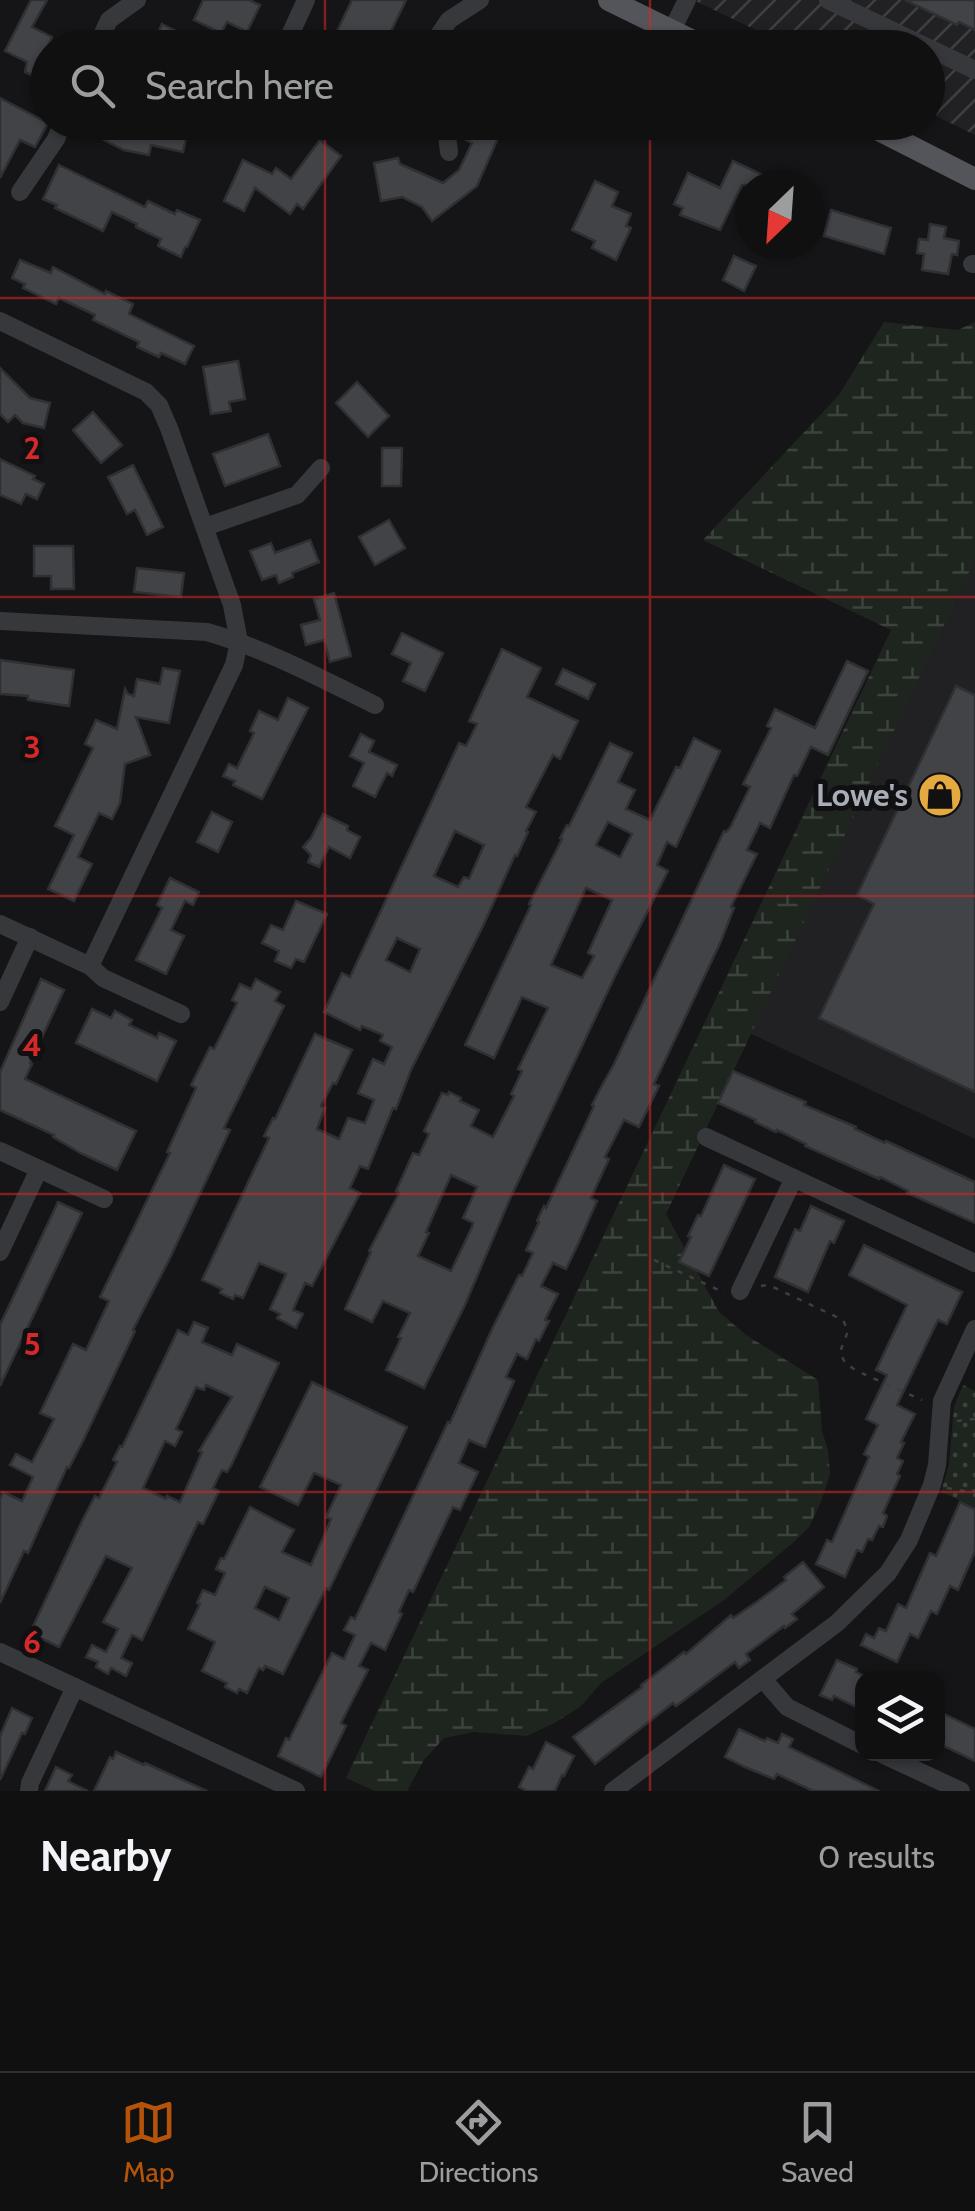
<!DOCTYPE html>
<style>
:root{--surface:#101011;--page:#19191a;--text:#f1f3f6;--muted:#9c9d9f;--line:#303031;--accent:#b45309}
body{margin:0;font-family:Cabin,sans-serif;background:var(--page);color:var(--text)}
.controls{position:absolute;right:30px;bottom:30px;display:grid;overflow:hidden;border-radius:20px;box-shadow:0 2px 8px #0004}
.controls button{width:90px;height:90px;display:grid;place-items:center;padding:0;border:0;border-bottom:2px solid var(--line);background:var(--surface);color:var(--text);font:50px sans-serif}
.compass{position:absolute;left:735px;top:170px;width:90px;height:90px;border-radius:50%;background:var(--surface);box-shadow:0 2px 8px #0004;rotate:205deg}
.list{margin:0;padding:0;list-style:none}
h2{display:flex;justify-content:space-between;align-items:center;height:130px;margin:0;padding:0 40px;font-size:42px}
h2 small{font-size:32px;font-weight:400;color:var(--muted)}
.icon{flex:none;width:55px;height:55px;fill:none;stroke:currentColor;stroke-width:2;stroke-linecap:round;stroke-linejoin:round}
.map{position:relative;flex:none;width:975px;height:1791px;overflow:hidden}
.search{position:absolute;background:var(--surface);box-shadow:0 2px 8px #0004;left:30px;right:30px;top:30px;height:110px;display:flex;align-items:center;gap:25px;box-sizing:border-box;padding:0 35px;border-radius:55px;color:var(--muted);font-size:38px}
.sheet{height:280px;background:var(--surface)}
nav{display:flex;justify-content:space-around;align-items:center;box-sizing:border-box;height:140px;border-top:2px solid var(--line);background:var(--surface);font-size:28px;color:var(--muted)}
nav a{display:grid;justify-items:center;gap:5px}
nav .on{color:var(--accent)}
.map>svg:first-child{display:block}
</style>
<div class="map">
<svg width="975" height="1791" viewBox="0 0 975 1791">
<defs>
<pattern id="industrial-furrows" width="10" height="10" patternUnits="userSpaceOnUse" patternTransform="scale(2.5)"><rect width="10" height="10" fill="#212124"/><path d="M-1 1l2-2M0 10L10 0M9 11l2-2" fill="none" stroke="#3e3f42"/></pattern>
<pattern id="wetland-marsh" width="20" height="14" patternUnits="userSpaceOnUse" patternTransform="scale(2.5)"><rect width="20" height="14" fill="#1e251e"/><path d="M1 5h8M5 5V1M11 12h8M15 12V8" fill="none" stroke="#3c423c"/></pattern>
<pattern id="park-dots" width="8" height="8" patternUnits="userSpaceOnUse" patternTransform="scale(2.5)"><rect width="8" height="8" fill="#1e251e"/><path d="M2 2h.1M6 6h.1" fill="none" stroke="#3c423c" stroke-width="1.8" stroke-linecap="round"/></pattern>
</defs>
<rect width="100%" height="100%" fill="#151517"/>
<!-- built -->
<path fill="#212124" d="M975 456V1139L709 1014Z"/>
<!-- industrial -->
<path fill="url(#industrial-furrows)" d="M693 0H975V135L928 112V48L792 47Z"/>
<!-- wetland -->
<path fill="url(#wetland-marsh)" d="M884 322 958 330 975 322V559L666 1214 719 1312 746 1335 818 1380 822 1431 828 1450 830 1474 821 1502 809 1527 794 1542 724 1600 601 1683 580 1707 556 1722 527 1736 474 1732 444 1738 424 1760 407 1791H375L346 1778 891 630 703 540 839 395Z"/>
<!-- park -->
<path fill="url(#park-dots)" d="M963 1385 975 1391V1507L941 1492 949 1465 954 1407Z"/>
<!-- building -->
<g fill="#424347" stroke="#2f3033" stroke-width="2.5" fill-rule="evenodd">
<path d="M31 0H47L32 27 52 37 48 46V66L40 79 25 72 27 62 5 51Z"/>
<path d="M203 0H249L260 5 247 32 227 22 221 33 194 20Z"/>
<path d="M352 0H406L383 48H329Z"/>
<path d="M905 0H975V30L959 22 957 25Z"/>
<path d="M162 24 211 48H151Z"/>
<path d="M0 98 48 123 35 147 20 140 0 178Z"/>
<path d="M95 122H159L188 129 183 152 151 145 149 155 124 150 90 133Z"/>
<path d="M463 122H505L477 186 432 221 422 207 402 197 381 201 374 163 398 158 400 164 443 183 459 170 472 143 460 137 459 131Z"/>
<path d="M320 140 341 156 303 209 297 204 290 214 255 188 244 211 224 201 243 160 272 174 276 168 291 179Z"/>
<path d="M733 161 784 185H742L720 230 680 215 683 208 674 204 688 173 720 188Z"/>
<path d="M59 165 145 207 148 201 175 214 177 210 200 220 187 247H185L181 257 158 246 161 239 136 227 137 224 112 212 103 231 55 208 57 205 43 199Z"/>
<path d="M595 181 618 192 612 206 631 214 626 226 631 228 616 260 592 248 595 241 572 230Z"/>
<path d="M831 210 891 228 884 254 824 236Z"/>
<path d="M930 224 946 227 944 238 959 241 957 255 952 254 948 274 922 270 924 254 917 253 919 239 928 240Z"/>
<path d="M734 256 756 266 744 291 723 280Z"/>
<path d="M20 260 51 273 53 267 105 294 106 291 133 304 129 314 194 346 185 364 161 353 159 357 137 347 139 342 93 320 95 315 59 298 56 304 23 288 25 284 12 278Z"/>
<path d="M238 361 245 399 229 402 231 411 211 414 203 367Z"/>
<path d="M0 368 30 398 50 403 44 428 23 423 15 415 8 422 0 414Z"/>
<path d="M357 382 389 416 368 437 336 403Z"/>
<path d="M93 412 122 445 101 463 73 430Z"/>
<path d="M268 434 280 466 225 486 213 454Z"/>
<path d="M382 448H402L401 486H382Z"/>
<path d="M0 459 35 476 33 479 44 484 37 499 26 494 21 504 0 495Z"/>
<path d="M133 465 163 527 147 535 135 510 127 514 108 477Z"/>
<path d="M389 520 405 548 375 565 359 537Z"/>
<path d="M310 540 319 562 292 573 293 577 279 583 276 575 262 580 250 551 271 543 275 553Z"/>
<path d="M34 546H73L74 589H51V576H34Z"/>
<path d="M137 568 184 573 181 597 134 592Z"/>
<path d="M334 593 351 656 330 662 324 640 306 645 301 625 320 620 314 599Z"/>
<path d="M402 633 443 653 425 691 403 681 411 663 392 654Z"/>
<path d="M502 649 541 668 527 697 578 721 560 759 553 755 526 807 536 812 526 831 528 832 517 856 515 855 484 924 411 1070 396 1109 393 1108 368 1169 360 1166 350 1188 360 1193 312 1286 305 1283 293 1310 303 1314 296 1328 277 1318 280 1314 270 1309 286 1274 259 1263 243 1298 235 1295 233 1299 220 1293 222 1289 202 1280 269 1138 264 1136 273 1118 275 1119 315 1034 352 1050 336 1084 333 1083 321 1106 325 1108 317 1129 339 1139 348 1118 365 1123 374 1100 358 1093 373 1059 384 1064 392 1047 380 1041 383 1035 362 1026 360 1030 324 1012 342 973 350 977 459 743 466 746 477 724 469 721ZM455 831 484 845 469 879 464 877 458 887 434 876ZM397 938 420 949 410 972 386 960Z"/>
<path d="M0 660 74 670 69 706 28 700V696L0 694Z"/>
<path d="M847 661 868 671 828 755 811 747 797 776 794 775 770 828 760 823 747 850 757 854 731 907 734 908 721 941 654 1084 659 1086 639 1127 624 1120 605 1157 609 1159 591 1198 597 1201 579 1242 566 1269 553 1263 541 1286 558 1294 545 1320 549 1321 539 1341 536 1339 527 1359 517 1354 506 1377 514 1381 485 1447 469 1440 459 1463 478 1472 460 1510 453 1507 413 1592 409 1590 399 1612 402 1614 385 1650 371 1643 359 1666 368 1670 341 1723 346 1726 321 1777 278 1756 286 1738 289 1740 332 1653 344 1659 355 1635 344 1630 351 1617 355 1619 448 1422 450 1423 493 1327 519 1275 522 1276 533 1253 526 1250 539 1222 537 1221 544 1206 546 1208 594 1106 592 1105 600 1089 614 1064 724 831 726 832 730 828 750 787 743 784 771 728 767 726 775 709 815 728Z"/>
<path d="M163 668 180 671 169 723 136 717 150 755 125 764 120 803 112 819 99 813 78 857 92 864 74 901 48 889 74 835 55 826 93 748 85 744 96 720 117 729 125 689 128 694 134 696 137 679 160 684Z"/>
<path d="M563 669 595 684 588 699 556 684Z"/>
<path d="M956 686 975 695V1092L819 1018 874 904 857 895Z"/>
<path d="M288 698 308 708 262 799 233 785 235 781 223 776 229 764 237 768 254 733 250 731 259 711 278 720Z"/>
<path d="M361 734 374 741 369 752 397 765 392 776 387 773 375 797 353 786 364 763 350 756Z"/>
<path d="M694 738 720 751 676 847 667 842 657 865 668 871 616 974 509 1201 465 1305 424 1388 386 1370 401 1338 398 1337 410 1313 383 1301 372 1322 345 1309 371 1252 369 1251 399 1193 396 1191 413 1153 419 1155 429 1134 424 1131 442 1093 448 1095 449 1092 461 1098 460 1101 479 1110 471 1126 493 1137 514 1096 511 1094 522 1071 518 1069 548 1008 522 997 494 1058 465 1045 531 905 529 904 562 839 560 838 567 825 569 826 610 743 632 753 618 782 635 790 626 809 650 820 676 767 680 768ZM608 822 632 834 620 857 596 845ZM586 888 612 900 588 953 594 956 582 978 551 965ZM451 1175 477 1187 463 1218 473 1223 472 1227 451 1271 418 1256 429 1233 426 1232Z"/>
<path d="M212 812 232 822 218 852 197 842Z"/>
<path d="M323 814 348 826 347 830 360 837 350 858 329 847 319 867 308 862 311 855 303 847 311 838Z"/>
<path d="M170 878 199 892 193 905 185 901 171 930 184 936 166 974 136 960 162 908 157 905Z"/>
<path d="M296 901 327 914 304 962 296 959 291 968 275 961 279 951 262 943 271 925 283 930Z"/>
<path d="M41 979 64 990 30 1063 32 1064 25 1079 136 1131 117 1170 82 1154 53 1137 54 1135 0 1110V1072Z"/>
<path d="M256 979 280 992 275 1001 284 1006 224 1128 230 1130 170 1258 133 1330 135 1331 84 1439 69 1468 67 1467 28 1553 24 1551 0 1603V1499L3 1492 22 1501 33 1477 10 1465 16 1454 32 1462 54 1419 40 1413 73 1344 86 1350 109 1301 100 1297 170 1153 167 1152 196 1088 191 1085 210 1047 214 1049 237 1003 232 1000 240 984 251 989Z"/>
<path d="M92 1009 111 1018 115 1011 132 1020 129 1025 157 1038 159 1033 176 1041 157 1081 76 1043Z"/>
<path d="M733 1071 806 1102 804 1105 856 1127 855 1129 885 1143 886 1141 975 1182V1223L907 1193 908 1191 880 1177 879 1179 805 1146 806 1144 777 1130 776 1132 755 1122 756 1120 718 1103Z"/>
<path d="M724 1165 755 1179 709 1276 679 1262 691 1237 688 1236 698 1215 701 1216Z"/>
<path d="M58 1202 82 1213 0 1386V1325Z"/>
<path d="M811 1206 844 1221 834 1243 830 1241 808 1292 775 1277 795 1229 800 1231Z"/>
<path d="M864 1245 962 1292 947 1324 938 1320 897 1405 915 1414 901 1442 904 1443 897 1458 903 1461 897 1474 900 1476 883 1513 887 1516 883 1527 879 1526 872 1540 868 1539 862 1552 857 1550 845 1577 816 1564 827 1540 832 1542 869 1457 864 1454 878 1425 866 1419 887 1375 876 1370 907 1305 849 1275Z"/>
<path d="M194 1322 208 1328 202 1342 232 1355 237 1344 279 1363 231 1466 227 1472 222 1470 213 1488 219 1491 203 1524 198 1522 142 1640 132 1635 121 1658 132 1663 126 1676 111 1668 108 1674 96 1667 98 1662 86 1657 92 1645 106 1652 118 1629 103 1622 132 1568 106 1556 59 1647 30 1633 83 1519 95 1496 99 1498 117 1462 113 1460 120 1446 122 1447 178 1330 188 1335ZM206 1385 232 1397 199 1451 202 1452 180 1502 167 1496 166 1499 143 1488 165 1441 175 1446 182 1432 176 1429 196 1387 204 1390Z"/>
<path d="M312 1382 407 1427 329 1590 326 1588 283 1674 265 1666 263 1670 259 1668 247 1693 239 1689 237 1693 225 1687 227 1683 202 1671 215 1642 188 1629 200 1604 197 1603 203 1590 215 1595 225 1573 216 1569 221 1558 224 1559 250 1507 294 1530 282 1552 311 1565 329 1524 331 1519 326 1517 341 1485 314 1473 298 1505 260 1487ZM265 1587 289 1598 279 1620 255 1608Z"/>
<path d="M960 1502 975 1509V1551L958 1590 950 1586 937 1614 931 1611 918 1638 910 1634 897 1662 861 1645 866 1634 874 1638 879 1628 886 1631 898 1604 906 1608 930 1553 936 1556Z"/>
<path d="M803 1562 824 1587 792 1614 797 1619 785 1628 784 1626 746 1654 750 1660 739 1668 735 1662 676 1706 673 1703 595 1764 573 1737 642 1687 641 1685 684 1652 686 1654 731 1615 733 1618 758 1601 786 1580 784 1577Z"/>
<path d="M837 1660 857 1669 856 1672 862 1675V1710L834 1696 832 1700 820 1695Z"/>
<path d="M12 1708 32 1718 25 1734 22 1733 0 1780V1736Z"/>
<path d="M938 1711 975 1729V1761L938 1743Z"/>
<path d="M739 1729 765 1741 767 1738 778 1743 782 1734 793 1739 789 1747 879 1791H813L777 1774 774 1779 745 1767 725 1757Z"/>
<path d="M546 1742 574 1756 564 1776 562 1775 555 1791H527L519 1787 529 1767 533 1769Z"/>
<path d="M116 1752 144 1765 145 1763 207 1791H94L110 1757 113 1759Z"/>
<path d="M56 1767 72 1775 68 1781 88 1791H45Z"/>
</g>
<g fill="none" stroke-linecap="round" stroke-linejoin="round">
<!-- path -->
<g stroke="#3d3e43" stroke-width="2.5" stroke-dasharray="5 8" stroke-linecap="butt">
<path d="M654 1260 725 1293"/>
<path d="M761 1286 767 1285 773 1287 843 1320 848 1331 840 1352 845 1363 857 1371 922 1400"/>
<path d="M957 1421 975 1419"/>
<path d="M947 1488 970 1492 975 1490"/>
</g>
<!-- minor -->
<g stroke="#37383c" stroke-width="18">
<path d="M828 0 975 70"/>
<path d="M672 30 687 0"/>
<path d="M96 48 109 20 137 0"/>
<path d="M284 48 306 0"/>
<path d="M430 48 449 20 480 0"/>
<path d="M441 122 447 135 449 152"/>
<path d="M20 192 56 139 63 122"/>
<path d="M972 264H975"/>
<path d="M0 321 146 392 159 405 169 428 232 605 239 642 234 665 90 966"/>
<path d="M205 527 297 495 321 468"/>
<path d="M0 621 207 632C266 649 320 678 375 705"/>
<path d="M0 924 90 966 103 978 181 1014"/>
<path d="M0 1002 30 937"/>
<path d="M706 1137 975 1263"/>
<path d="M0 1151 104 1199"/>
<path d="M0 1252 39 1169"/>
<path d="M740 1291 794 1178"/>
<path d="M0 1652 296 1791"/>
<path d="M763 1679 787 1707 862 1745"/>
<path d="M882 1754 961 1791"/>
<path d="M29 1791 30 1783 75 1687"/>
<path d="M613 1791 837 1623 888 1573 909 1540 932 1485 937 1465 942 1401 975 1329"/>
</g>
<!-- major -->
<g stroke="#53555a" stroke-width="22">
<path d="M609 0 707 48"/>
<path d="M863 122 975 179"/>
</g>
</g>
<!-- grid -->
<path fill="none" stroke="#d62828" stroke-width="2.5" stroke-opacity="0.55" d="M325 0V48M650 0V48M325 122V1791M650 122V1791M0 298H975M0 597H975M0 896H975M0 1194H975M0 1492H975"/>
<!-- icons -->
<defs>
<symbol id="shop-disc" viewBox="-11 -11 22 22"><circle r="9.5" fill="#e4aa40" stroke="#101012"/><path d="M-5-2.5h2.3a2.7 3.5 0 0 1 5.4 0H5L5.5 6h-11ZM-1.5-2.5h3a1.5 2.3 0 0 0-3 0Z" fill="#111"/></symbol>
</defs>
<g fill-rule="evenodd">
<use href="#shop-disc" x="915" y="770" width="50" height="50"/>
</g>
<g text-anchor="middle" stroke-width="10" stroke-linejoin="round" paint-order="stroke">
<!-- poi labels -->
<g font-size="32" font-weight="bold" fill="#a8adb6" stroke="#101012" text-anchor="end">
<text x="908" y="806">Lowe's</text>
</g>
</g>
<g font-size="32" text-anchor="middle" font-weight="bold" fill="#d62828" stroke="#101012" stroke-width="10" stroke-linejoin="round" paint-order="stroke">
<text x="32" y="459">2</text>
<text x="32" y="758">3</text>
<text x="32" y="1056">4</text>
<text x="32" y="1355">5</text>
<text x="32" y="1653">6</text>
</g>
</svg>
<div class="controls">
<button><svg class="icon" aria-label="layers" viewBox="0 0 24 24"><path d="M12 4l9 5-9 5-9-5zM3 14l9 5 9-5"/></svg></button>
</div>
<svg class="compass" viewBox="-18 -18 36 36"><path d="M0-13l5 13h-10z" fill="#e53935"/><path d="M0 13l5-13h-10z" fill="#9c9d9f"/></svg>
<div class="search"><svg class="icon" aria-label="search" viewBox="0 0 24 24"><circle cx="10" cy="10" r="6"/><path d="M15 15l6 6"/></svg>Search here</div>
</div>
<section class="sheet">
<h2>Nearby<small>0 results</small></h2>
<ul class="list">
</ul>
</section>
<nav>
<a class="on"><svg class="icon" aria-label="map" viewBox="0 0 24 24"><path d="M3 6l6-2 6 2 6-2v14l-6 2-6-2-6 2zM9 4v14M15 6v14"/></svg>Map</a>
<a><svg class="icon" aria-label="directions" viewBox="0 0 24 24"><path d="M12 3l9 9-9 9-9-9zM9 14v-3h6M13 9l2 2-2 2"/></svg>Directions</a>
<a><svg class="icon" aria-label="saved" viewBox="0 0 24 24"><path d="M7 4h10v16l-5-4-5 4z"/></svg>Saved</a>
</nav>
